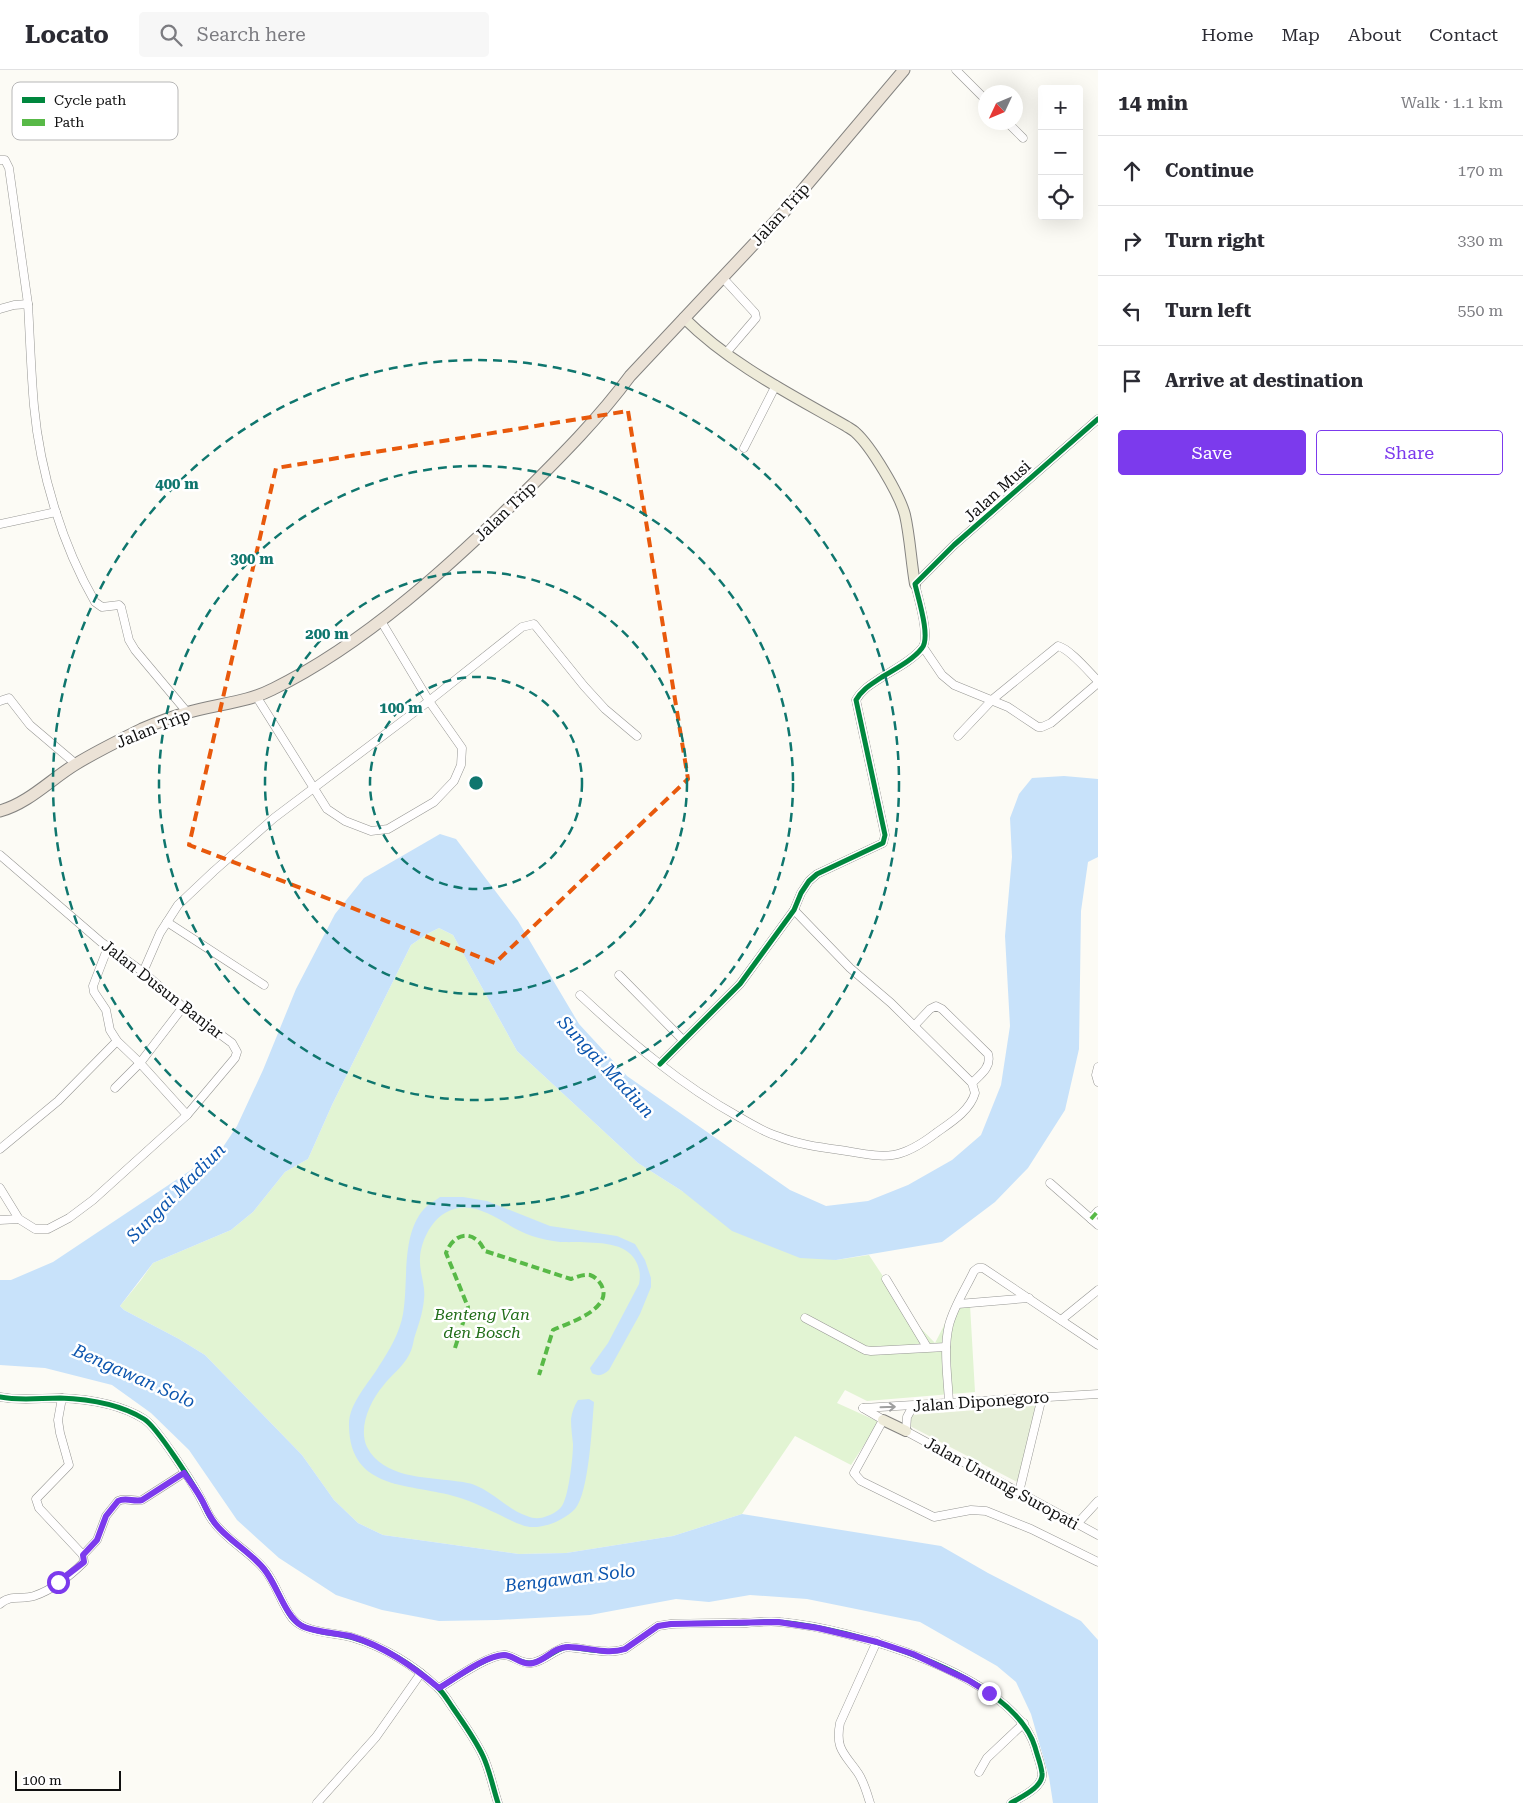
<!DOCTYPE html>
<meta charset="utf-8">
<style>
:root{--surface:#fff;--page:#f7f7f7;--text:#2b2b33;--muted:#7c7c81;--line:#e1e1e2;--accent:#7c3aed}
body{margin:0;font-family:"Roboto Serif",serif;background:var(--page);color:var(--text)}
.controls{position:absolute;right:15px;top:15px;display:grid;overflow:hidden;border-radius:5px;box-shadow:0 5px 20px #0002}
.controls button{width:45px;height:45px;display:grid;place-items:center;padding:0;border:0;border-bottom:1px solid var(--line);background:var(--surface);color:var(--text);font:25px sans-serif}
.compass{position:absolute;left:978px;top:15px;width:45px;height:45px;border-radius:50%;background:var(--surface);box-shadow:0 5px 20px #0002;rotate:226deg}
.scale{position:absolute;left:15px;bottom:12px;width:106px;box-sizing:border-box;padding-left:5px;border:2px solid #101010;border-top:0;font-size:14px;line-height:18px;white-space:nowrap;color:#101010;-webkit-text-stroke:4px #fff;paint-order:stroke}
.stop{position:absolute;width:15px;height:15px;margin:-11px;border:4px solid #7c3aed;border-radius:50%;background:#fff}
.stop.end{background:#7c3aed;border-color:#fff;box-shadow:0 1px 5px #0008}
.list{margin:0;padding:0;list-style:none}
h2{display:flex;justify-content:space-between;align-items:center;height:65px;margin:0;padding:0 20px;font-size:21px}
h2 small{font-size:16px;font-weight:400;color:var(--muted)}
.list li{display:grid;grid-template-columns:32px 1fr auto;gap:15px;align-items:center;box-sizing:border-box;height:70px;padding:0 20px;border-top:1px solid var(--line)}
.list b{display:block;font-size:19px;white-space:nowrap}
.list em{font-size:16px;font-style:normal;color:var(--muted)}
.actions{display:flex;gap:10px;padding:15px 20px}
.actions a{flex:1;padding:11px 0;border:1px solid var(--accent);border-radius:5px;text-align:center;font-size:18px;color:var(--accent)}
.actions .main{background:var(--accent);color:#fff}
.icon{flex:none;width:28px;height:28px;fill:none;stroke:currentColor;stroke-width:2;stroke-linecap:round;stroke-linejoin:round}
.map{position:relative;flex:none;width:1098px;height:1733px;overflow:hidden}
header{display:flex;align-items:center;gap:30px;box-sizing:border-box;height:70px;padding:0 25px;background:var(--surface);border-bottom:1px solid var(--line)}
header strong{font-size:24px}
nav{display:flex;gap:28px;margin-inline-start:auto;font-size:18px}
.search{width:350px;height:45px;background:var(--page);display:flex;align-items:center;gap:12px;box-sizing:border-box;padding:0 18px;border-radius:5px;color:var(--muted);font-size:19px}
main{display:flex}
aside{flex:1;background:var(--surface)}
.map>svg:first-child{display:block}
</style>
<header>
<strong>Locato</strong>
<div class="search"><svg class="icon" aria-label="search" viewBox="0 0 24 24"><circle cx="10" cy="10" r="6"/><path d="M15 15l6 6"/></svg>Search here</div>
<nav><a>Home</a><a>Map</a><a>About</a><a>Contact</a></nav>
</header>
<main>
<div class="map">
<svg width="1098" height="1733" viewBox="0 0 1098 1733">
<rect width="100%" height="100%" fill="#fcfbf5"/>
<!-- green -->
<path fill="#e2f4d3" d="M439 858 453 865 517 981 638 1093 682 1121 836 1190 869 1185 909 1246 935 1273 954 1236 970 1235 975 1322 867 1331 845 1320 837 1333 879 1352 851 1395 795 1366 742 1444 673 1466 566 1483 519 1484 383 1465 358 1453 334 1430 302 1385 205 1285 179 1269 124 1240 120 1236 141 1210 153 1193 231 1160 253 1142 285 1102 308 1089 332 1035 411 875 427 864Z"/>
<!-- cemetery -->
<path fill="#e6efd8" d="M1040 1335 1021 1414 910 1356 912 1345Z"/>
<!-- water -->
<g fill="#c8e2fa">
<path d="M1064 706 1098 709V787L1088 792 1081 841 1079 979 1065 1040 1028 1098 995 1132 942 1172 836 1190 800 1188 732 1161 682 1121 638 1093 517 981 453 865 439 858 427 864 411 875 332 1035 308 1089 285 1102 253 1142 231 1160 153 1193 120 1236 124 1240 179 1269 205 1285 302 1385 334 1430 358 1453 383 1465 519 1484 566 1483 673 1466 742 1444 941 1476 988 1503 1081 1551 1098 1570V1733H1053L1049 1707 1031 1644 1016 1612 997 1596 920 1552 807 1529 750 1525 709 1532 676 1529 590 1545 497 1550 439 1551 382 1540 336 1525 279 1488 237 1450 189 1380 151 1343 112 1315 45 1298 0 1295V1210H11L53 1192 221 1080 237 1056 263 1000 296 919 335 844 364 808 440 764 456 769 518 851 579 954 627 1006 790 1120 826 1136 868 1131 908 1115 952 1090 981 1065 1001 1015 1010 956 1005 866 1012 787 1010 748 1019 724 1032 708Z"/>
<path d="M440 1127H463L487 1131 550 1156 617 1166 635 1174 645 1190 651 1208V1217L640 1244 609 1300C603 1305 599 1307 592 1303L590 1298 608 1273 639 1214C642 1201 637 1187 625 1180 609 1170 578 1173 560 1172 551 1171 541 1169 532 1166 504 1157 476 1125 445 1143 430 1152 421 1172 420 1188 419 1202 426 1216 424 1229 423 1243 418 1256 414 1269 413 1274 412 1280 409 1285 403 1297 391 1305 383 1316 370 1331 358 1358 367 1377 383 1408 425 1407 455 1411 463 1412 472 1413 479 1417 496 1425 509 1440 527 1446 534 1449 540 1449 547 1446 553 1444 560 1440 563 1434 569 1423 573 1387 573 1374 572 1366 571 1357 571 1349 572 1342 574 1336 578 1330L589 1329 594 1332C592 1355 589 1423 575 1439 564 1450 546 1458 530 1457 521 1456 510 1450 502 1446 487 1439 472 1431 457 1427 412 1413 350 1422 349 1356 348 1334 369 1313 379 1296 389 1281 400 1262 403 1244 409 1211 400 1161 427 1136 431 1133 436 1130 440 1127Z"/>
</g>
<g fill="none" stroke-linecap="round" stroke-linejoin="round">
<defs>
<g id="minor">
<path d="M956 0 986 30"/>
<path d="M1007 52 1023 68"/>
<path d="M0 90H5L9 98 28 234"/>
<path d="M722 207 755 243 756 248 726 283"/>
<path d="M0 239 14 235 28 234C30 268 31 302 34 336 40 402 62 475 95 532L102 537 119 535 121 537 129 570 135 580 187 642"/>
<path d="M744 378 776 315"/>
<path d="M0 454 56 442"/>
<path d="M923 577 942 605 954 615 1008 637 1038 657H1042L1051 653 1098 613"/>
<path d="M256 626 327 739 345 751 371 761 388 759 434 732 454 711 461 695 462 678 429 631 381 551"/>
<path d="M0 631 9 628 30 655 76 694"/>
<path d="M958 666 993 629 1058 576C1070 579 1089 602 1098 611"/>
<path d="M0 785 101 872 143 902 183 937 232 973 237 982 235 988 187 1045 93 1130 69 1148 48 1159H35L19 1149 0 1118"/>
<path d="M167 852 264 915"/>
<path d="M108 877 93 916 94 922 106 940 110 960 117 971 140 993 187 1045"/>
<path d="M143 902 160 863 178 835 214 801 274 748 429 631 522 557 534 554 584 616 605 639 637 666"/>
<path d="M619 905 683 970"/>
<path d="M580 925C629 971 681 1015 739 1047 751 1054 764 1062 777 1066 797 1074 818 1077 840 1080 884 1087 897 1093 936 1063 950 1053 970 1041 975 1023L972 1013 891 933 850 898 794 840"/>
<path d="M914 956 930 939 936 936 942 939 988 984C992 997 980 1005 972 1013"/>
<path d="M660 994 740 914 794 840 801 823 809 811 817 804 883 773 885 765 856 630C862 619 872 614 882 607 895 599 913 590 922 578 931 567 918 528 915 514L954 475 1098 349"/>
<path d="M1098 997 1096 1005 1098 1012"/>
<path d="M115 1018 140 993 183 937"/>
<path d="M0 1079 58 1031 117 971"/>
<path d="M1050 1113 1098 1155"/>
<path d="M1091 1149 1098 1141"/>
<path d="M0 1150 19 1149"/>
<path d="M886 1209 927 1277"/>
<path d="M958 1234 1029 1228"/>
<path d="M805 1248 865 1280 871 1281 946 1277"/>
<path d="M1061 1250 1098 1220"/>
<path d="M0 1327C20 1331 40 1328 60 1328 87 1329 120 1334 144 1349 157 1357 194 1415 202 1431 206 1438 208 1445 213 1451 227 1471 250 1481 265 1500 277 1515 282 1536 293 1549 307 1564 335 1562 354 1568 384 1577 414 1595 437 1617 444 1623 448 1631 453 1638 464 1654 475 1669 483 1686 490 1701 493 1718 498 1733"/>
<path d="M949 1333C948 1308 943 1280 949 1255 954 1236 966 1218 974 1201L978 1198H983L1098 1275"/>
<path d="M863 1338 887 1352"/>
<path d="M863 1338 1098 1324"/>
<path d="M883 1350 854 1403 861 1411 934 1447 971 1440 986 1441 1031 1459 1098 1492"/>
<path d="M902 1359 1098 1465"/>
<path d="M906 1361 907 1347 913 1336"/>
<path d="M1019 1422 1042 1327"/>
<path d="M1077 1454 1098 1431"/>
<path d="M83 1485 97 1470 106 1446 118 1431C125 1427 134 1432 142 1430L184 1403"/>
<path d="M0 1534C10 1524 22 1530 34 1526 52 1520 71 1505 84 1492L83 1485 39 1438 36 1429 69 1395 60 1363 58 1350 62 1328"/>
<path d="M439 1618C453 1610 489 1584 505 1585 514 1586 520 1594 531 1593 544 1592 553 1580 566 1577 585 1578 607 1585 625 1579L658 1556 671 1554C692 1553 714 1553 735 1553 750 1554 765 1550 780 1552 849 1558 1013 1604 1035 1677 1037 1685 1041 1694 1042 1703 1044 1717 1021 1727 1011 1733"/>
<path d="M979 1702 987 1688 1024 1653"/>
<path d="M317 1733 376 1667 421 1603"/>
<path d="M870 1733C867 1723 864 1712 858 1703 844 1683 835 1679 840 1653L877 1571"/>
</g>
<g id="major">
<path d="M684 248C730 294 790 324 846 356 849 358 853 360 855 362 871 376 900 425 905 445 910 467 911 491 915 514"/>
<path d="M883 1350 906 1361"/>
</g>
<path id="highway" d="M0 741C29 733 51 709 76 694 97 681 120 670 142 659 156 653 171 647 186 643 215 634 246 633 273 619 365 574 452 494 525 422 562 385 599 348 630 306L784 142 904 0"/>
</defs>
<!-- minor casing -->
<use href="#minor" stroke="#969693" stroke-width="9"/>
<!-- major casing -->
<use href="#major" stroke="#848380" stroke-width="12"/>
<!-- highway casing -->
<use href="#highway" stroke="#848380" stroke-width="13"/>
<!-- minor -->
<use href="#minor" stroke="#fffefe" stroke-width="8"/>
<!-- major -->
<use href="#major" stroke="#eeebd9" stroke-width="10"/>
<!-- highway -->
<use href="#highway" stroke="#ebe2d6" stroke-width="11"/>
<!-- quiet -->
<g stroke="#58b947" stroke-width="4" stroke-dasharray="8 4" stroke-linecap="butt">
<path d="M1091 1149 1098 1141"/>
<path d="M455 1278 468 1237 446 1183C451 1169 465 1159 478 1171 481 1173 483 1178 485 1181L571 1209C577 1207 583 1204 590 1205 599 1208 607 1220 602 1230 593 1246 568 1253 553 1260L539 1305"/>
</g>
<defs>
<g id="cycleway">
<path d="M660 994 740 914 794 840 801 823 809 811 817 804 883 773 885 765 856 630C862 619 872 614 882 607 895 599 913 590 922 578 931 567 918 528 915 514L954 475 1098 349"/>
<path d="M0 1327C20 1331 40 1328 60 1328 87 1329 120 1334 144 1349 157 1357 194 1415 202 1431 206 1438 208 1445 213 1451 227 1471 250 1481 265 1500 277 1515 282 1536 293 1549 307 1564 335 1562 354 1568 384 1577 414 1595 437 1617 444 1623 448 1631 453 1638 464 1654 475 1669 483 1686 490 1701 493 1718 498 1733"/>
<path d="M439 1618C453 1610 489 1584 505 1585 514 1586 520 1594 531 1593 544 1592 553 1580 566 1577 585 1578 607 1585 625 1579L658 1556 671 1554C692 1553 714 1553 735 1553 750 1554 765 1550 780 1552 849 1558 1013 1604 1035 1677 1037 1685 1041 1694 1042 1703 1044 1717 1021 1727 1011 1733"/>
</g>
</defs>
<!-- cycleway casing -->
<use href="#cycleway" stroke="#fff" stroke-width="8"/>
<!-- cycleway -->
<use href="#cycleway" stroke="#00873e" stroke-width="5"/>
</g>
<!-- one-way arrows -->
<defs><path id="oneway-shaft" d="M-6 0H5M1.5-3L5.5 0L1.5 3" fill="none" stroke-width="1.6" stroke-linecap="round" stroke-linejoin="round" transform="scale(1.25)"/></defs>
<use stroke="#9f9f9f" href="#oneway-shaft" transform="translate(888 1337) rotate(-2)"/>
<g fill="none" stroke-linecap="round" stroke-linejoin="round">
<!-- route -->
<path stroke="#7c3aed" stroke-width="6" d="M58 1512 84 1492 83 1485 97 1470 106 1446 118 1431C125 1427 134 1432 142 1430L184 1403C191 1413 198 1422 203 1432 208 1442 211 1450 219 1458 233 1473 251 1483 264 1499 277 1515 285 1546 302 1556 314 1562 336 1563 350 1566 384 1576 412 1596 439 1618 456 1608 484 1586 504 1585 514 1585 521 1596 533 1593 546 1590 554 1577 568 1577 587 1577 607 1585 625 1579L658 1556 671 1554 778 1552 818 1558 877 1572 913 1584 968 1610 989 1623"/>
</g>
<!-- marked area -->
<path fill="none" stroke="#e8590c" stroke-width="4" stroke-dasharray="10 6" stroke-linejoin="round" d="M628 341 688 709 495 893 189 775 276 398Z"/>
<!-- distance rings -->
<g fill="none" stroke="#0f766e" stroke-width="2.5" stroke-dasharray="9 6">
<circle cx="476" cy="713" r="106"/>
<circle cx="476" cy="713" r="211"/>
<circle cx="476" cy="713" r="317"/>
<circle cx="476" cy="713" r="423"/>
</g>
<g text-anchor="middle" stroke-width="5" stroke-linejoin="round" paint-order="stroke">
<!-- street labels -->
<g font-size="16" fill="#101010" stroke="#fff">
<text transform="translate(780 144) rotate(-48)" y="6">Jalan Trip</text>
<text transform="translate(997 421) rotate(-42)" y="6">Jalan Musi</text>
<text transform="translate(505 441) rotate(-44)" y="6">Jalan Trip</text>
<text transform="translate(153 658) rotate(-22)" y="6">Jalan Trip</text>
<text transform="translate(163 919) rotate(38)" y="6">Jalan Dusun Banjar</text>
<text transform="translate(981 1331) rotate(-4)" y="6">Jalan Diponegoro</text>
<text transform="translate(1002 1413) rotate(29)" y="6">Jalan Untung Suropati</text>
</g>
<!-- park labels -->
<g font-size="16" font-style="italic" fill="#216e19" stroke="#fff">
<text x="482" y="1250">Benteng Van<tspan x="482" dy="18">den Bosch</tspan></text>
</g>
<!-- water labels -->
<g font-size="18" font-style="italic" fill="#0c55ae" stroke="#fff">
<text transform="translate(606 997) rotate(47)" y="6">Sungai Madiun</text>
<text transform="translate(176 1123) rotate(-45)" y="6">Sungai Madiun</text>
<text transform="translate(134 1306) rotate(24)" y="6">Bengawan Solo</text>
<text transform="translate(570 1508) rotate(-7)" y="6">Bengawan Solo</text>
</g>
</g>
<!-- legend -->
<rect x="12" y="12" width="166" height="58" rx="8" fill="#fff" stroke="#b7b7b7" stroke-width="1"/>
<rect x="22" y="27" width="23" height="6" fill="#00873e"/>
<rect x="22" y="49" width="23" height="7" fill="#58b947"/>
<g font-size="14" fill="#101010">
<text x="54" y="35">Cycle path</text>
<text x="54" y="57">Path</text>
</g>
<circle cx="476" cy="713" r="8" fill="#0f766e" stroke="#fff" stroke-width="2.5"/>
<g font-size="15" text-anchor="middle" font-weight="bold" fill="#0f766e" stroke="#fff" stroke-width="5" stroke-linejoin="round" paint-order="stroke">
<text x="177" y="419">400 m</text>
<text x="252" y="494">300 m</text>
<text x="327" y="569">200 m</text>
<text x="401" y="643">100 m</text>
</g>
</svg>
<div class="controls">
<button>+</button>
<button>−</button>
<button><svg class="icon" aria-label="locate" viewBox="0 0 24 24"><circle cx="12" cy="12" r="6"/><path d="M12 2v4M12 18v4M2 12h4M18 12h4"/></svg></button>
</div>
<svg class="compass" viewBox="-18 -18 36 36"><path d="M0-13l5 13h-10z" fill="#e53935"/><path d="M0 13l5-13h-10z" fill="#7c7c81"/></svg>
<div class="scale">100 m</div>
<div class="stop" style="left:58px;top:1512px"></div>
<div class="stop end" style="left:989px;top:1623px"></div>
</div>
<aside>
<h2>14 min<small>Walk · 1.1 km</small></h2>
<ul class="list">
<li><svg class="icon" aria-label="ahead" viewBox="0 0 24 24"><path d="M12 20V5M6 11l6-6 6 6"/></svg><div><b>Continue</b></div><em>170 m</em></li>
<li><svg class="icon" aria-label="right" viewBox="0 0 24 24"><path d="M7 20v-9h11M14 6l5 5-5 5"/></svg><div><b>Turn right</b></div><em>330 m</em></li>
<li><svg class="icon" aria-label="left" viewBox="0 0 24 24"><path d="M17 20v-9H6M10 6l-5 5 5 5"/></svg><div><b>Turn left</b></div><em>550 m</em></li>
<li><svg class="icon" aria-label="arrive" viewBox="0 0 24 24"><path d="M6 21V4h12l-3 4 3 4H6"/></svg><div><b>Arrive at destination</b></div></li>
</ul>
<div class="actions"><a class="main">Save</a><a>Share</a></div>
</aside>
</main>
